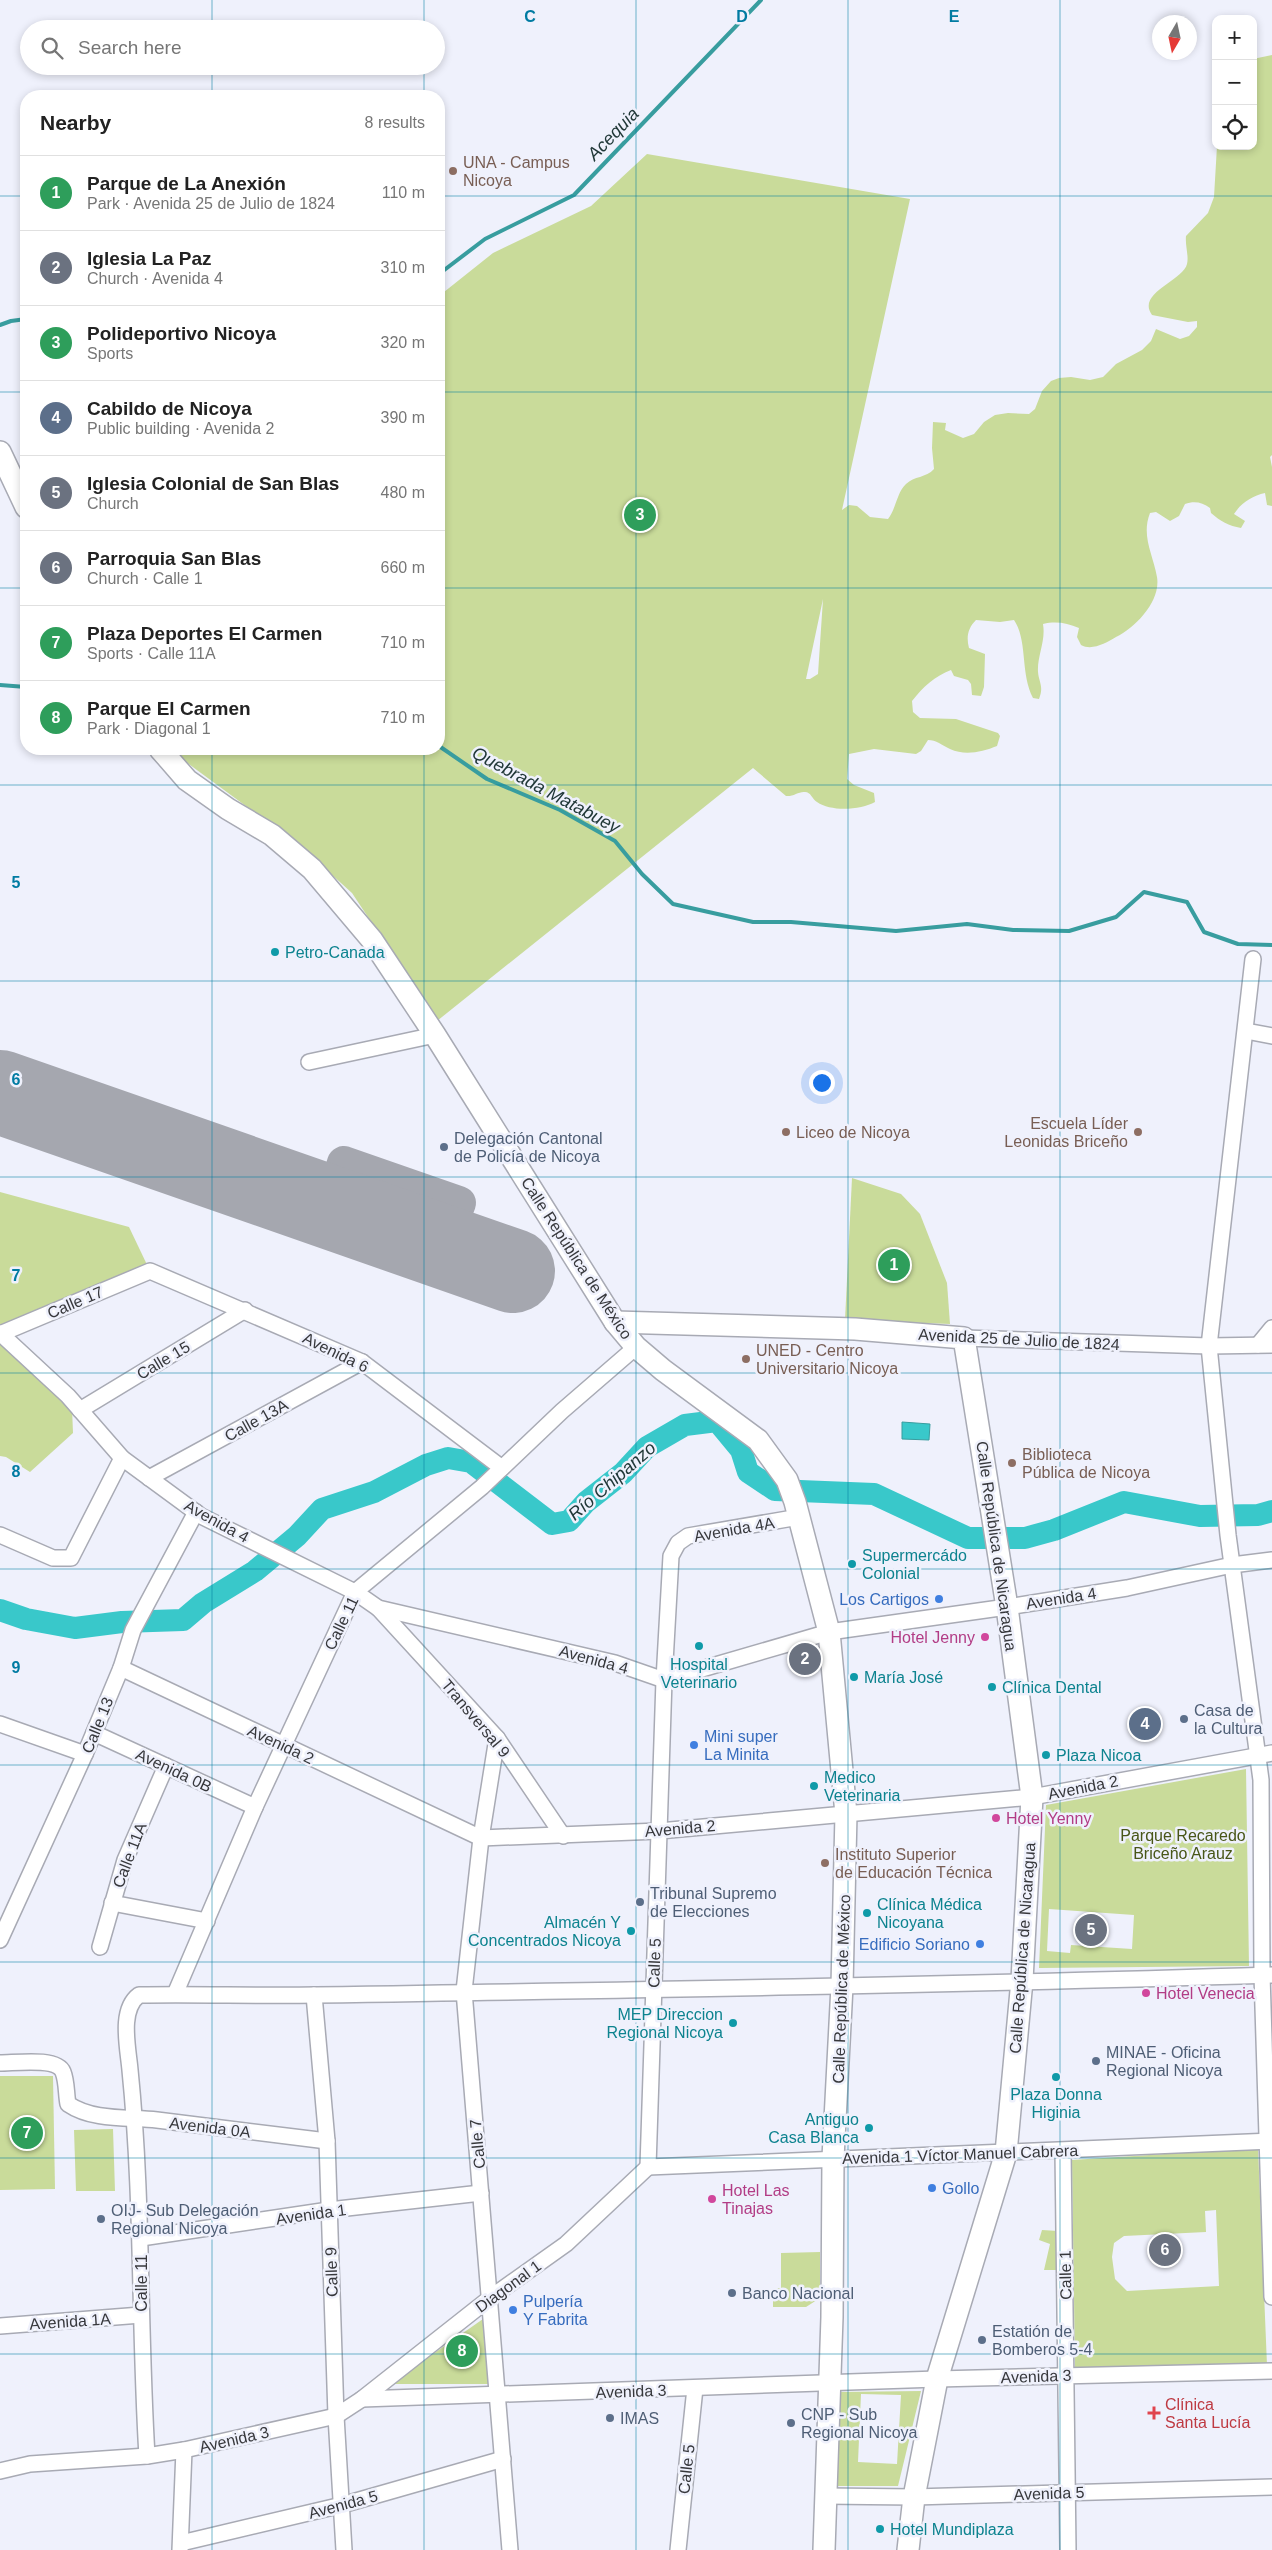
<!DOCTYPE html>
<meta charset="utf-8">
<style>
:root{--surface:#fff;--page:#f2f2f2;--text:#222;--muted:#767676;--line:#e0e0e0;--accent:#2563eb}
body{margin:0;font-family:Helvetica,sans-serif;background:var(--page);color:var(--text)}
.controls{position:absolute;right:15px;top:15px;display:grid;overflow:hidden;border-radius:10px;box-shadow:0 2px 8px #0003}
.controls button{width:45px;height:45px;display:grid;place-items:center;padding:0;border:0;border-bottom:1px solid var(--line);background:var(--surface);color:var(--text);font:25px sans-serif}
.compass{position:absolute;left:1152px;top:15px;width:45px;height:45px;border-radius:50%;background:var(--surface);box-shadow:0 2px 8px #0003;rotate:189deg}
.you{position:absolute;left:821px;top:1082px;width:18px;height:18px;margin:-12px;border:4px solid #fff;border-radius:50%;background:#1a73e8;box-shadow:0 0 0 8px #1a73e833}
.badge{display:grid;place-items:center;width:32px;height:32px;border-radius:50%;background:var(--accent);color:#fff;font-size:16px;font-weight:700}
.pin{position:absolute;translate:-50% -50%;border:2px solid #fff;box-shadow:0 1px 5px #0006}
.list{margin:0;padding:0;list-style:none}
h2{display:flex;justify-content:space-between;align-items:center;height:65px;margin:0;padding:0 20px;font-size:21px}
h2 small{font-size:16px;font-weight:400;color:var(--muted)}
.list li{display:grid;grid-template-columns:32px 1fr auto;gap:15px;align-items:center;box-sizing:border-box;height:75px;padding:0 20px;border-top:1px solid var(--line)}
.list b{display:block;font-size:19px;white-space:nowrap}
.list p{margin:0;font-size:16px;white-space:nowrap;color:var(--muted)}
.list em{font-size:16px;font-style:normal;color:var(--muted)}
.icon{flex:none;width:28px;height:28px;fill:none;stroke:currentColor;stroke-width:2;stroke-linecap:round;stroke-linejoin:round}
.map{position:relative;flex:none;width:1272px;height:2550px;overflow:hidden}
.search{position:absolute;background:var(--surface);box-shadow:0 2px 8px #0003;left:20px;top:20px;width:425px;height:55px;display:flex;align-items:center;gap:12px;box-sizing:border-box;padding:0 18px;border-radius:28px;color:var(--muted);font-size:19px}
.panel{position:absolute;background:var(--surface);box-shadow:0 2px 8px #0003;left:20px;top:90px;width:425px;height:665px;border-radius:20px}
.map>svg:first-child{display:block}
</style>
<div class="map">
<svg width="1272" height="2550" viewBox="0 0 1272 2550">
<rect width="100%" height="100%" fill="#eff1fc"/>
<!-- green -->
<g fill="#c9db9a" fill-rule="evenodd">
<path d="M1272 55V455L1270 457 1272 467V506L1267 505 1265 493C1252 496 1241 503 1234 514L1245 521 1241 528C1229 526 1220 521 1211 513L1210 508C1202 502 1194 501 1185 504L1179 516 1170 521 1156 512 1150 513C1141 536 1153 554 1157 577 1161 601 1136 627 1116 637 1106 643 1092 651 1081 645L1077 637 1079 628C1067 623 1056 621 1043 624 1046 641 1037 656 1038 672 1039 683 1044 686 1039 699L1033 698C1020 673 1028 641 1014 620L1000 622 976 620C968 628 966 637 969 648L985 654 984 687 981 696 972 695 971 684 968 680 954 676 951 670C935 676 923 687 912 701L913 712 920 718 956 719 998 733 1000 736 997 746C982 752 965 756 950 749 942 745 936 740 928 740L921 751 916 754 874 749 849 754 847 779 854 785 874 793 875 802C861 810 831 812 817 802 812 799 811 792 805 792 799 791 793 797 786 796L753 768 437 1021 352 893 299 845 186 762 176 749H439V296L493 253 591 206 647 154 910 199 842 510 849 505 857 506 870 517 888 519C896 509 897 492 906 484 914 476 926 478 934 469L932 448 933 422 946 423 945 430 963 438 974 434 984 422 995 415 1008 413 1029 414 1035 409 1042 391 1051 381 1059 378 1071 377 1090 380 1103 377 1116 364 1142 350 1151 341 1156 329 1180 339 1189 336 1197 327V321L1188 322 1152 315C1136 293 1183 281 1187 264 1189 256 1185 245 1186 236L1208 213 1214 197 1217 146H1253V59ZM823 599 818 674 810 679H806Z"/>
<path d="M852 1178 901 1194 920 1214 947 1283 950 1324 845 1320Z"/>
<path d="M0 1192 129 1227 150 1271 0 1334Z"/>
<path d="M0 1344 72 1408 73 1433 30 1472 6 1457 0 1456Z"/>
<path d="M1246 1769 1249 1966 1039 1968 1046 1805ZM1049 1909 1134 1915 1132 1949 1071 1945 1070 1953 1047 1951Z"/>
<path d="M0 2076H53L55 2189 0 2190Z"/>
<path d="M113 2129 115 2191H76L74 2130Z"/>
<path d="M1258 2148 1267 2365 1075 2368 1072 2160ZM1216 2210 1219 2286 1127 2291 1115 2279 1112 2257 1114 2243 1124 2236 1206 2232 1205 2211Z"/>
<path d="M1042 2230 1058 2231V2270H1044L1050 2244 1039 2240Z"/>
<path d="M820 2252V2298L806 2307H773V2288H781V2253Z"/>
<path d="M483 2319 491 2384H390Z"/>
<path d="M921 2391 898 2486H837L839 2392ZM861 2394 901 2395 897 2464 858 2462Z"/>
</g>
<!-- water -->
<path fill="#39c8ca" stroke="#389d9f" d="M902 1422 930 1424 929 1440 902 1439Z"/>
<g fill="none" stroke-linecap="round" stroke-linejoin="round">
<!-- stream -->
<g stroke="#389d9f" stroke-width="4">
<path d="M439 274 485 239 574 195 761 0"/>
<path d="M0 325 11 321 26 319"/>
<path d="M0 685 26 687"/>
<path d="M439 746 487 779 560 810 615 841 642 874 673 904 753 922H791L896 931 967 924 1013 930 1069 931 1116 917 1144 892 1187 902 1204 932 1238 944 1272 945"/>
</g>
<!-- river -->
<path stroke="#39c8ca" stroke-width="22" d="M0 1610 26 1619 75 1628 122 1622 183 1620 203 1603 255 1571 297 1536 322 1509 374 1492 426 1465 448 1458 471 1462 552 1524 569 1521 586 1502 623 1473 647 1447 685 1425 717 1421 741 1450 748 1472 775 1490 874 1494 968 1538H1025L1054 1530 1124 1502 1200 1516 1258 1515 1272 1511"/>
<!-- taxiway -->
<path stroke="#a5a7af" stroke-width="34" d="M330 1207 344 1163 459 1203 442 1246"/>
<!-- runway -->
<path stroke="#a5a7af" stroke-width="84" d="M0 1092 513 1271"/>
<defs>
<g id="street">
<path d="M1253 959 1209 1346 1228 1535 1261 1780 1262 1975 1272 2297"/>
<path d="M1246 1031 1272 1036"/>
<path d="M309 1062 435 1035"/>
<path d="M0 1333 68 1396 122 1458 201 1516 355 1592 378 1608 615 1663 664 1680 829 1632 1007 1607 1127 1588 1232 1565 1272 1560"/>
<path d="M0 1334 150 1271 362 1362 502 1468"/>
<path d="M964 1338 1209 1346 1272 1345"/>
<path d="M1258 1345 1272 1328"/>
<path d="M80 1410 245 1310"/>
<path d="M149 1478 362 1362"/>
<path d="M0 1535 53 1558H71L122 1458"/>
<path d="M378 1608 497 1738 563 1836"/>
<path d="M121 1668 481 1838 659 1831 1032 1797 1272 1753"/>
<path d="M0 1724 85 1754"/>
<path d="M94 1733 255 1807"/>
<path d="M497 1738 481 1838 464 1991 510 2550"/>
<path d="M112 1903 207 1921"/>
<path d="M0 1940 85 1754 121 1668 133 1630 196 1512"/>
<path d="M100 1947 125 1860 166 1766"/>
<path d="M175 1994 255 1807 355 1592 482 1487 562 1411 636 1347"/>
<path d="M314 1995 327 2141 336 2416 344 2550"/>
<path d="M0 2063C16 2063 57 2057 63 2072 67 2082 66 2094 68 2104 93 2121 128 2117 157 2120 213 2127 270 2134 327 2141"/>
<path d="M1063 2151 1068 2550"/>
<path d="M648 2167 664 1680 671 1556 678 1543 688 1536 799 1517"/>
<path d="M648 2167 1272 2141"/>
<path d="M141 2238 329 2210 481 2193"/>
<path d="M0 2326 141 2315"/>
<path d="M362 2399 937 2379 1272 2371"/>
<path d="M147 2456C139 2327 143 2198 130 2070 128 2047 119 2010 139 1995 198 1994 257 1996 316 1995 635 1990 953 1985 1272 1975"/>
<path d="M0 2471 30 2464 147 2456 184 2450 336 2416 362 2399 490 2298 566 2244 648 2167"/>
<path d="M825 2496 914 2497 1272 2487"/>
<path d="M181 2543 342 2505 503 2459"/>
<path d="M180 2550 184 2450"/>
<path d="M678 2550 695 2388"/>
</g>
<g id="secondary">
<path d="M0 452 26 507"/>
<path d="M160 749 187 780 228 809 272 835 312 869 372 940 435 1035 615 1322 636 1347 663 1370 758 1440 787 1480 795 1502 829 1632 846 1814 842 1986 833 2158 832 2317 824 2550"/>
<path d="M615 1322 855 1329 964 1338 1007 1607 1032 1797 1022 1980 1006 2153 937 2379 914 2497 908 2550"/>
</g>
</defs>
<!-- street casing -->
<use href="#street" stroke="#a8aab4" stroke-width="18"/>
<!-- secondary casing -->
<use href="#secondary" stroke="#a8aab4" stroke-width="24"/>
<!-- street -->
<use href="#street" stroke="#fff" stroke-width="15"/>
<!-- secondary -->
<use href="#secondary" stroke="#fff" stroke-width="21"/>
</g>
<!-- grid -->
<path fill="none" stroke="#007ba2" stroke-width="1" stroke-opacity="0.55" d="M212 0V29M424 0V29M636 0V2550M848 0V2550M1060 0V2550M212 66V96M424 66V96M0 196H26M439 196H1272M0 392H26M439 392H1272M0 588H26M439 588H1272M212 749V2550M424 749V2550M0 785H1272M0 981H1272M0 1177H1272M0 1373H1272M0 1569H1272M0 1765H1272M0 1962H1272M0 2158H1272M0 2354H1272"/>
<!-- markers -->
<g fill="#8d6e63" stroke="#eff1fc" stroke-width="2">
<circle cx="453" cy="171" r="5"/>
<circle cx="786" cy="1132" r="5"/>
<circle cx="1138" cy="1132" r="5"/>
<circle cx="746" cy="1359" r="5"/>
<circle cx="1012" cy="1463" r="5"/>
<circle cx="825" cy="1863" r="5"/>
</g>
<g fill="#0f9aa8" stroke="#eff1fc" stroke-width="2">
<circle cx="275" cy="952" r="5"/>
<circle cx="852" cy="1564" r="5"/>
<circle cx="699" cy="1646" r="5"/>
<circle cx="854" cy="1677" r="5"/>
<circle cx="992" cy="1687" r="5"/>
<circle cx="1046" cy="1755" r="5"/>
<circle cx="814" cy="1786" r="5"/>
<circle cx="867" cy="1913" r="5"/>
<circle cx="631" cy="1931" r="5"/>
<circle cx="733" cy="2023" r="5"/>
<circle cx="1056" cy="2077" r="5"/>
<circle cx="869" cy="2128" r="5"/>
<circle cx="880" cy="2529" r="5"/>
</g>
<g fill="#5c6f8a" stroke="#eff1fc" stroke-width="2">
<circle cx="444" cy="1147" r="5"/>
<circle cx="1184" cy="1719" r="5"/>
<circle cx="640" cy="1902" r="5"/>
<circle cx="1096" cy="2061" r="5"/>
<circle cx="101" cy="2219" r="5"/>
<circle cx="732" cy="2293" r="5"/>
<circle cx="982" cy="2340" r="5"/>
<circle cx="610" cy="2418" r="5"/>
<circle cx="791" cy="2423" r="5"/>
</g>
<g fill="#3f7fe0" stroke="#eff1fc" stroke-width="2">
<circle cx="939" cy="1599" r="5"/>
<circle cx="694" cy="1745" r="5"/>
<circle cx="980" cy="1944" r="5"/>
<circle cx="932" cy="2188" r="5"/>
<circle cx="513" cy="2310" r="5"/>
</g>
<g fill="#d1479c" stroke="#eff1fc" stroke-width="2">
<circle cx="985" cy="1637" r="5"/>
<circle cx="996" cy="1818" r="5"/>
<circle cx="1146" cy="1993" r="5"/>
<circle cx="712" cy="2199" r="5"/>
</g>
<path fill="#e0444e" stroke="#eff1fc" stroke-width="2" d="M1151.5 2405.5h5v5h5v5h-5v5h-5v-5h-5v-5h5z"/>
<g text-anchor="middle" stroke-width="5" stroke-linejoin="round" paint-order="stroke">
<!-- education labels -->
<g font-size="16" fill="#785e54" stroke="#eff1fc" text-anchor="start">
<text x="463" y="168">UNA - Campus<tspan x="463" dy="18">Nicoya</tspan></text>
<text x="1128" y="1129" text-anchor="end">Escuela Líder<tspan x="1128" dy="18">Leonidas Briceño</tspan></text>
<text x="796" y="1138">Liceo de Nicoya</text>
<text x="756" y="1356">UNED - Centro<tspan x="756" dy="18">Universitario Nicoya</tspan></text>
<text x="1022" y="1460">Biblioteca<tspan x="1022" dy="18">Pública de Nicoya</tspan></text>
<text x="835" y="1860">Instituto Superior<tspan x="835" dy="18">de Educación Técnica</tspan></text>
</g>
<!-- culture labels -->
<g font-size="16" fill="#0d838f" stroke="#eff1fc" text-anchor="start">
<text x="285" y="958">Petro-Canada</text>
<text x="862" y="1561">Supermercádo<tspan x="862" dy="18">Colonial</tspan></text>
<text x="699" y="1670" text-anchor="middle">Hospital<tspan x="699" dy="18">Veterinario</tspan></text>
<text x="864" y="1683">María José</text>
<text x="1002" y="1693">Clínica Dental</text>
<text x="1056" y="1761">Plaza Nicoa</text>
<text x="824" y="1783">Medico<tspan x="824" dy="18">Veterinaria</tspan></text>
<text x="877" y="1910">Clínica Médica<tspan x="877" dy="18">Nicoyana</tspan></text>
<text x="621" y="1928" text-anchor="end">Almacén Y<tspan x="621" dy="18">Concentrados Nicoya</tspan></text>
<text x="723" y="2020" text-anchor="end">MEP Direccion<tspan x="723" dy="18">Regional Nicoya</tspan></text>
<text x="1056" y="2100" text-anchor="middle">Plaza Donna<tspan x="1056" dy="18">Higinia</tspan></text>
<text x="859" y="2125" text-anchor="end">Antiguo<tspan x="859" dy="18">Casa Blanca</tspan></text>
<text x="890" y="2535">Hotel Mundiplaza</text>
</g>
<!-- service labels -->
<g font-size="16" fill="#4e5e75" stroke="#eff1fc" text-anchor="start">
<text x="454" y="1144">Delegación Cantonal<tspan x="454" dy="18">de Policía de Nicoya</tspan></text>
<text x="1194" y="1716">Casa de<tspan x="1194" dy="18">la Cultura</tspan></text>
<text x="650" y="1899">Tribunal Supremo<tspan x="650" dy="18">de Elecciones</tspan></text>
<text x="1106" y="2058">MINAE - Oficina<tspan x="1106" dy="18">Regional Nicoya</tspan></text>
<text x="111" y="2216">OIJ- Sub Delegación<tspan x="111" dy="18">Regional Nicoya</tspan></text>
<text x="742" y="2299">Banco Nacional</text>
<text x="992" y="2337">Estatión de<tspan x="992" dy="18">Bomberos 5-4</tspan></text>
<text x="801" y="2420">CNP - Sub<tspan x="801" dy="18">Regional Nicoya</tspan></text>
<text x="620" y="2424">IMAS</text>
</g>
<!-- street labels -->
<g font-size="16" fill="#37383c" stroke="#eff1fc">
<text transform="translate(577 1258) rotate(57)" y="6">Calle República de México</text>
<text transform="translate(75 1302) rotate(-23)" y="6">Calle 17</text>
<text transform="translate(1019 1339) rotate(3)" y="6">Avenida 25 de Julio de 1824</text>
<text transform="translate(336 1352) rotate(26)" y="6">Avenida 6</text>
<text transform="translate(163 1360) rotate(-31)" y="6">Calle 15</text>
<text transform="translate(256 1420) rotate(-29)" y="6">Calle 13A</text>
<text transform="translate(217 1521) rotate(29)" y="6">Avenida 4</text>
<text transform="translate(734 1529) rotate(-10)" y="6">Avenida 4A</text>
<text transform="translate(997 1546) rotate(82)" y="6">Calle República de Nicaragua</text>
<text transform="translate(1061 1598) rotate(-9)" y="6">Avenida 4</text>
<text transform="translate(341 1623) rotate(-64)" y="6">Calle 11</text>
<text transform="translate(594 1659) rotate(15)" y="6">Avenida 4</text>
<text transform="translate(476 1718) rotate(50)" y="6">Transversal 9</text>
<text transform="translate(97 1725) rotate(-68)" y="6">Calle 13</text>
<text transform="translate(281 1744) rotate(25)" y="6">Avenida 2</text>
<text transform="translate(174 1770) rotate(25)" y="6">Avenida 0B</text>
<text transform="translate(1083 1787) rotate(-11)" y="6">Avenida 2</text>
<text transform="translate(680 1828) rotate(-5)" y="6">Avenida 2</text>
<text transform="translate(129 1855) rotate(-69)" y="6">Calle 11A</text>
<text transform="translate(1022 1948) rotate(-86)" y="6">Calle República de Nicaragua</text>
<text transform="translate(654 1963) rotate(-88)" y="6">Calle 5</text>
<text transform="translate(841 1989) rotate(-88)" y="6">Calle República de México</text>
<text transform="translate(210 2127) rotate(7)" y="6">Avenida 0A</text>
<text transform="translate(477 2144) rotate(-95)" y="6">Calle 7</text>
<text transform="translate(960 2154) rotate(-2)" y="6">Avenida 1 Víctor Manuel Cabrera</text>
<text transform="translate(311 2214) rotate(-8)" y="6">Avenida 1</text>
<text transform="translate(331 2272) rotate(-92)" y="6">Calle 9</text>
<text transform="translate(1065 2275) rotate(-91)" y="6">Calle 1</text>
<text transform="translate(141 2283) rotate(-90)" y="6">Calle 11</text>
<text transform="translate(508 2286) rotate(-36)" y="6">Diagonal 1</text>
<text transform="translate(70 2321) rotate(-4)" y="6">Avenida 1A</text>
<text transform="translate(1036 2376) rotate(-2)" y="6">Avenida 3</text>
<text transform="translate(631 2391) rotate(-2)" y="6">Avenida 3</text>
<text transform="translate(234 2439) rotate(-13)" y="6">Avenida 3</text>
<text transform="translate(686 2469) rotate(-84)" y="6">Calle 5</text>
<text transform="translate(1049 2493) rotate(-2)" y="6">Avenida 5</text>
<text transform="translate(343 2504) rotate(-15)" y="6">Avenida 5</text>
</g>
<!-- shop labels -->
<g font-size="16" fill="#366cbe" stroke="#eff1fc" text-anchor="start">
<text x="929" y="1605" text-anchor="end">Los Cartigos</text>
<text x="704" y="1742">Mini super<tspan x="704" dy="18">La Minita</tspan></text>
<text x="970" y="1950" text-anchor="end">Edificio Soriano</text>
<text x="942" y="2194">Gollo</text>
<text x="523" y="2307">Pulpería<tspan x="523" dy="18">Y Fabrita</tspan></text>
</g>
<!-- hotel labels -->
<g font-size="16" fill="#b23c85" stroke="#eff1fc" text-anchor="start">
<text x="975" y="1643" text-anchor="end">Hotel Jenny</text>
<text x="1006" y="1824">Hotel Yenny</text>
<text x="1156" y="1999">Hotel Venecia</text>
<text x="722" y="2196">Hotel Las<tspan x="722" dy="18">Tinajas</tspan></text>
</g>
<!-- park labels -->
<g font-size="16" fill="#485617" stroke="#eff1fc">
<text x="1183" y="1841">Parque Recaredo<tspan x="1183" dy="18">Briceño Arauz</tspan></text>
</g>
<!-- health labels -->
<g font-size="16" fill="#be3a42" stroke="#eff1fc" text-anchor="start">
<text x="1165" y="2410">Clínica<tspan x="1165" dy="18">Santa Lucía</tspan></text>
</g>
<!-- water labels -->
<g font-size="18" font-style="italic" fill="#213838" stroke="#eff1fc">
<text transform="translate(613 134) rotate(-46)" y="6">Acequia</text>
<text transform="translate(546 790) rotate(28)" y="6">Quebrada Matabuey</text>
<text transform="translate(612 1481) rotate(-41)" y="6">Río Chipanzo</text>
</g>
</g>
<g font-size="16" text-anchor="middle" font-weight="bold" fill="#007ba2" stroke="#eff1fc" stroke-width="5" stroke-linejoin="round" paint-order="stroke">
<text x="530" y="22">C</text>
<text x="742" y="22">D</text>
<text x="954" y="22">E</text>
<text x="16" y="888">5</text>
<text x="16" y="1085">6</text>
<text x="16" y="1281">7</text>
<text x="16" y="1477">8</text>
<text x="16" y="1673">9</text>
</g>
</svg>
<div class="controls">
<button>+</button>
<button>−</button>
<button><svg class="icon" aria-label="locate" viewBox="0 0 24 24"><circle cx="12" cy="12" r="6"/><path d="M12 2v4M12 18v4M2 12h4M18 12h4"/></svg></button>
</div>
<svg class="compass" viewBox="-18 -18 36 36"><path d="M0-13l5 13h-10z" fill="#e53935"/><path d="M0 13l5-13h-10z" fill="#767676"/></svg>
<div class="you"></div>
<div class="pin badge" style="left:894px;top:1265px;background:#2e9e5b">1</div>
<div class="pin badge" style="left:805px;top:1659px;background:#6b7280">2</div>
<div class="pin badge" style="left:640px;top:515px;background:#2e9e5b">3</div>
<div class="pin badge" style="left:1145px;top:1724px;background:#5c6f8a">4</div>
<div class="pin badge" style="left:1091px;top:1930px;background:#6b7280">5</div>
<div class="pin badge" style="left:1165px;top:2250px;background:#6b7280">6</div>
<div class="pin badge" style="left:27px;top:2133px;background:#2e9e5b">7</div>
<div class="pin badge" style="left:462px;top:2351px;background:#2e9e5b">8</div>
<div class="search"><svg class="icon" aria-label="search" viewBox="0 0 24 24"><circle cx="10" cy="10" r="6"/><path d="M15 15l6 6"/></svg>Search here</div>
<section class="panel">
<h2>Nearby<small>8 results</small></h2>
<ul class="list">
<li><span class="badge" style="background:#2e9e5b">1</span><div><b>Parque de La Anexión</b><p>Park · Avenida 25 de Julio de 1824</p></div><em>110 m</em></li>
<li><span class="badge" style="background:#6b7280">2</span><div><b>Iglesia La Paz</b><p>Church · Avenida 4</p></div><em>310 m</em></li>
<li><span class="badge" style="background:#2e9e5b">3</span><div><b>Polideportivo Nicoya</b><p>Sports</p></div><em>320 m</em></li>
<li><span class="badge" style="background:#5c6f8a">4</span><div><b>Cabildo de Nicoya</b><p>Public building · Avenida 2</p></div><em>390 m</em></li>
<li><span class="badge" style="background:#6b7280">5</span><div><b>Iglesia Colonial de San Blas</b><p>Church</p></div><em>480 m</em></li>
<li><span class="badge" style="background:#6b7280">6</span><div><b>Parroquia San Blas</b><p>Church · Calle 1</p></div><em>660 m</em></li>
<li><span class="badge" style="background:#2e9e5b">7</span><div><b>Plaza Deportes El Carmen</b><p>Sports · Calle 11A</p></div><em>710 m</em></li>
<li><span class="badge" style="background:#2e9e5b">8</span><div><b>Parque El Carmen</b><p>Park · Diagonal 1</p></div><em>710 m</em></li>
</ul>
</section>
</div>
